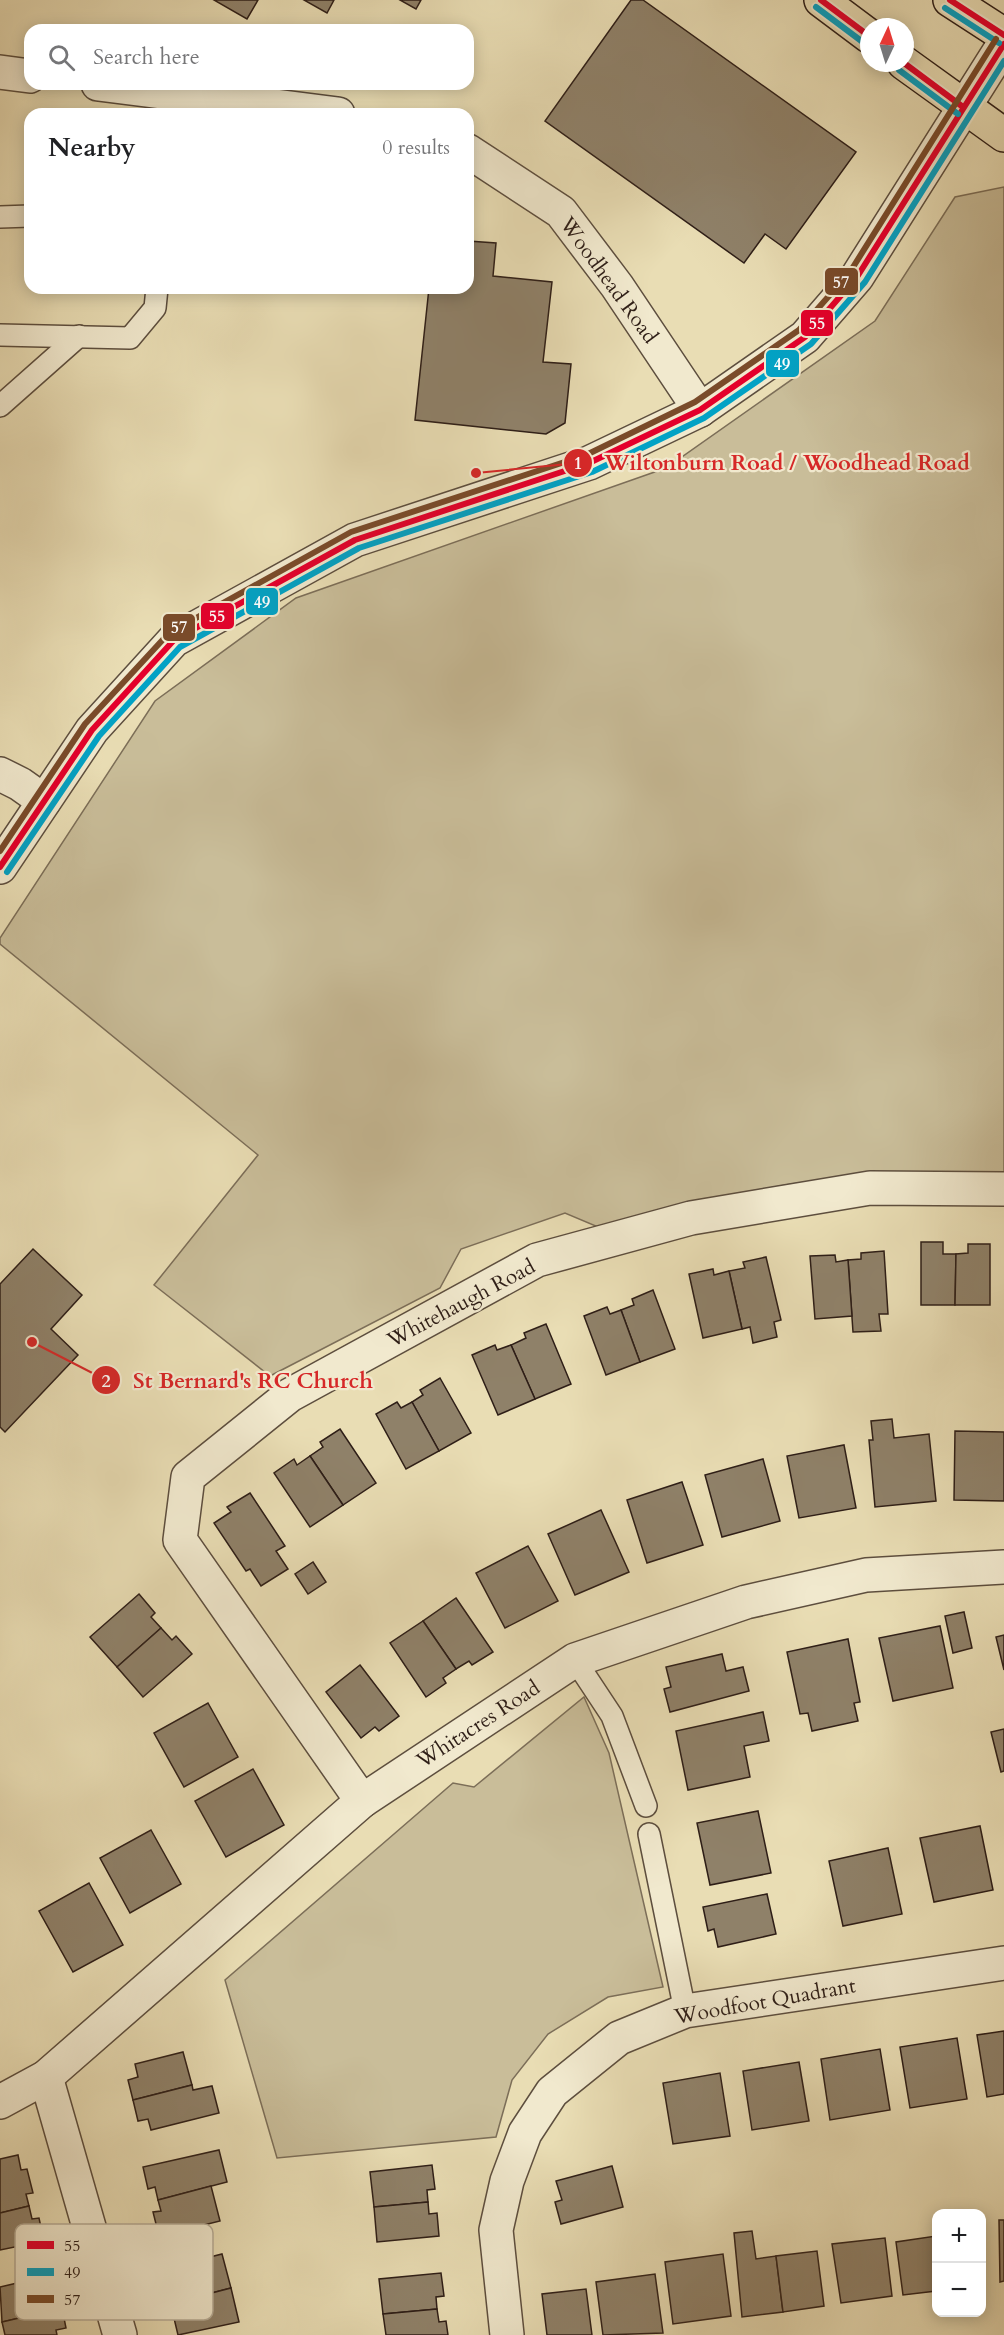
<!DOCTYPE html>
<meta charset="utf-8">
<style>
:root{--surface:#fff;--page:#f2f2f2;--text:#202124;--muted:#757577;--line:#e0e0e0}
body{margin:0;font-family:Cardo,serif;background:var(--page);color:var(--text)}
.controls{position:absolute;right:18px;bottom:18px;display:grid;overflow:hidden;border-radius:12px;box-shadow:0 3px 15px #0003}
.controls button{width:54px;height:54px;display:grid;place-items:center;padding:0;border:0;border-bottom:2px solid var(--line);background:var(--surface);color:var(--text);font:30px sans-serif}
.compass{position:absolute;left:860px;top:18px;width:54px;height:54px;border-radius:50%;background:var(--surface);box-shadow:0 3px 15px #0003;rotate:4deg}
.list{margin:0;padding:0;list-style:none}
h2{display:flex;justify-content:space-between;align-items:center;height:78px;margin:0;padding:0 24px;font-size:26px}
h2 small{font-size:20px;font-weight:400;color:var(--muted)}
.icon{flex:none;width:33px;height:33px;fill:none;stroke:currentColor;stroke-width:2;stroke-linecap:round;stroke-linejoin:round}
.map{position:relative;flex:none;width:1004px;height:2335px;overflow:hidden}
.search{position:absolute;background:var(--surface);box-shadow:0 3px 15px #0003;left:24px;top:24px;width:450px;height:66px;display:flex;align-items:center;gap:15px;box-sizing:border-box;padding:0 21px;border-radius:18px;color:var(--muted);font-size:22px}
.panel{position:absolute;background:var(--surface);box-shadow:0 3px 15px #0003;left:24px;top:108px;width:450px;height:186px;border-radius:18px}
.map>svg:first-child{display:block}
</style>
<div class="map">
<svg width="1004" height="2335" viewBox="0 0 1004 2335">
<rect width="100%" height="100%" fill="#e9ddb4"/>
<filter id="stains"><feTurbulence type="fractalNoise" baseFrequency=".00333" numOctaves="4"/><feColorMatrix values="0 0 0 0 .2 0 0 0 0 .09 0 0 0 0 .02 0 0 0 .5 -.17"/></filter>
<radialGradient id="worn" r=".72"><stop offset=".6" stop-color="#630" stop-opacity="0"/><stop offset="1" stop-color="#630" stop-opacity=".3"/></radialGradient>
<!-- green -->
<g fill="#c9bd99" stroke="#7c6e58" stroke-width="1.5">
<path d="M1004 187V1172L867 1175 791 1184 718 1197 598 1227 565 1213 461 1249 440 1288 270 1376 154 1285 258 1155 0 944V938L155 701 296 598 666 468 875 321 955 197Z"/>
<path d="M584 1697 609 1753 663 1987 608 1997 548 2034 512 2080 496 2137 277 2158 225 1980 453 1783 474 1787Z"/>
</g>
<!-- building -->
<g fill="#8f8169" stroke="#2e1e17" stroke-width="1.5">
<path d="M214 0H258L247 19Z"/>
<path d="M304 0H334L327 13Z"/>
<path d="M400 0H421L416 9Z"/>
<path d="M631 0H643L856 152 786 249 765 234 744 263 545 121Z"/>
<path d="M468 241 496 243 493 276 552 282 543 362 571 364 565 423 546 434 415 420 429 288H468Z"/>
<path d="M921 1242H943V1254H956L955 1305H921Z"/>
<path d="M968 1244H990V1305H955L956 1254 968 1253Z"/>
<path d="M33 1249 82 1295 51 1329 78 1355 5 1432 0 1427V1284Z"/>
<path d="M884 1251 888 1314H879L881 1331 853 1332 848 1260 861 1259V1253Z"/>
<path d="M835 1255 836 1262 848 1260 852 1316 815 1319 810 1256Z"/>
<path d="M766 1257 781 1320 774 1322 777 1337 753 1343 750 1327 742 1329 729 1271 745 1268 743 1262Z"/>
<path d="M713 1269 714 1275 729 1271 742 1329 703 1338 689 1274Z"/>
<path d="M653 1290 675 1349 640 1362 621 1310 634 1305 632 1299Z"/>
<path d="M607 1307 610 1314 621 1310 640 1362 606 1375 584 1316Z"/>
<path d="M546 1324 571 1384 535 1399 511 1345 526 1338 524 1333Z"/>
<path d="M495 1345 497 1350 511 1345 535 1399 498 1415 472 1355Z"/>
<path d="M440 1378 471 1433 439 1451 412 1402 423 1395 420 1390Z"/>
<path d="M397 1402 401 1408 412 1402 439 1451 406 1469 376 1414Z"/>
<path d="M892 1419 894 1438 929 1434 936 1501 875 1507 869 1440H873L871 1421Z"/>
<path d="M340 1429 376 1483 343 1505 310 1456 323 1447 320 1442Z"/>
<path d="M955 1431 1004 1432V1501L954 1500Z"/>
<path d="M844 1445 856 1508 799 1518 787 1456Z"/>
<path d="M310 1456 343 1505 310 1527 274 1473 294 1459 297 1465Z"/>
<path d="M763 1459 780 1521 722 1537 705 1475Z"/>
<path d="M682 1482 703 1545 647 1563 627 1500Z"/>
<path d="M250 1493 285 1546 276 1551 288 1569 261 1586 250 1569 246 1571 214 1523 231 1512 227 1507Z"/>
<path d="M601 1510 629 1572 575 1595 548 1534Z"/>
<path d="M528 1546 558 1601 505 1628 476 1573Z"/>
<path d="M313 1562 326 1582 308 1594 295 1574Z"/>
<path d="M139 1594 155 1613 151 1617 161 1628 117 1667 90 1637Z"/>
<path d="M456 1598 493 1652 472 1665 469 1661 456 1669 423 1621Z"/>
<path d="M964 1612 972 1648 953 1653 945 1616Z"/>
<path d="M423 1621 456 1669 443 1678 446 1683 426 1697 390 1643Z"/>
<path d="M940 1626 953 1688 893 1701 879 1638Z"/>
<path d="M161 1628 172 1640 176 1636 192 1654 143 1697 117 1667Z"/>
<path d="M1004 1635V1670L996 1637Z"/>
<path d="M848 1639 860 1702 854 1703 858 1721 812 1731 808 1713 800 1714 787 1652Z"/>
<path d="M722 1654 726 1671 743 1667 749 1691 670 1712 664 1689 671 1687 666 1667Z"/>
<path d="M360 1665 399 1716 379 1731 375 1727 361 1738 326 1692Z"/>
<path d="M208 1703 238 1757 184 1787 154 1733Z"/>
<path d="M763 1712 769 1741 744 1746 750 1777 688 1790 676 1731Z"/>
<path d="M1004 1729V1771L1001 1772 991 1732Z"/>
<path d="M253 1769 284 1825 226 1857 195 1801Z"/>
<path d="M758 1811 771 1873 710 1885 697 1823Z"/>
<path d="M980 1826 993 1890 934 1902 920 1838Z"/>
<path d="M151 1830 181 1884 130 1913 100 1858Z"/>
<path d="M888 1848 902 1914 843 1926 829 1861Z"/>
<path d="M89 1883 123 1945 73 1972 39 1911Z"/>
<path d="M767 1894 776 1934 718 1947 714 1929 708 1931 703 1907Z"/>
<path d="M1004 2031V2094L987 2097 977 2035Z"/>
<path d="M957 2038 967 2099 910 2108 900 2047Z"/>
<path d="M880 2049 890 2110 830 2120 821 2059Z"/>
<path d="M183 2052 192 2085 133 2100 128 2080 138 2077 135 2064Z"/>
<path d="M799 2062 809 2121 752 2130 743 2071Z"/>
<path d="M720 2073 730 2136 673 2144 663 2083Z"/>
<path d="M192 2085 193 2090 212 2086 219 2113 151 2130 148 2119 138 2121 133 2100Z"/>
<path d="M219 2150 227 2182 158 2200 155 2187 148 2189 143 2167Z"/>
<path d="M18 2155 21 2170 27 2169 33 2193 26 2194 29 2206 0 2213V2159Z"/>
<path d="M432 2165 435 2189 427 2190 428 2202 374 2207 370 2172Z"/>
<path d="M612 2166 623 2207 561 2224 555 2202 562 2200 556 2181Z"/>
<path d="M211 2186 220 2221 159 2236 153 2212 161 2211 158 2200Z"/>
<path d="M428 2202 429 2214 437 2213 439 2236 377 2242 374 2207Z"/>
<path d="M29 2206 32 2219 39 2218 44 2241 0 2250V2213Z"/>
<path d="M999 2220H1004V2281L1000 2282Z"/>
<path d="M752 2231 756 2259 776 2256 783 2312 742 2317 734 2233Z"/>
<path d="M936 2236V2291L903 2295 896 2242Z"/>
<path d="M885 2238 892 2296 841 2303 832 2244Z"/>
<path d="M817 2251 824 2306 783 2312 776 2256Z"/>
<path d="M222 2254 231 2288 181 2301 178 2289 168 2291 163 2269Z"/>
<path d="M723 2254 731 2316 673 2324 665 2262Z"/>
<path d="M982 2255 985 2284H982Z"/>
<path d="M441 2273 444 2296 436 2297 437 2309 383 2314 379 2279Z"/>
<path d="M655 2274 663 2333 603 2335 596 2282Z"/>
<path d="M43 2277 46 2288 56 2286 62 2308 2 2322 0 2287Z"/>
<path d="M231 2288 239 2322 178 2335 173 2314 184 2311 181 2301Z"/>
<path d="M586 2289 592 2335H547L542 2294Z"/>
<path d="M62 2308 66 2328 56 2330 57 2335H5L2 2322Z"/>
<path d="M437 2309 439 2322 446 2321 448 2335H386L383 2314Z"/>
</g>
<g fill="none" stroke-linecap="round" stroke-linejoin="round">
<defs>
<g id="lane">
<path d="M0 217 30 216"/>
<path d="M0 335 130 338 155 308 157 288"/>
<path d="M0 406 79 336"/>
<path d="M575 1660 612 1716 646 1806"/>
<path d="M649 1834 685 2011"/>
</g>
<g id="street">
<path d="M0 72 30 76"/>
<path d="M98 84 338 114"/>
<path d="M468 151 561 212 617 286 700 410"/>
<path d="M0 774 20 784 44 801"/>
<path d="M0 867 92 730 174 640 355 540 589 463 700 410 805 337 857 277 1004 44"/>
<path d="M362 1801 180 1540 188 1477 290 1395 537 1260 691 1218 870 1188 1004 1189"/>
<path d="M46 2077 120 2335"/>
<path d="M0 2102 46 2077 362 1801 575 1660 746 1602 866 1575 1004 1567"/>
<path d="M507 2335 496 2230 507 2181 525 2133 552 2092 619 2038 685 2011 1004 1963"/>
</g>
<g id="primary">
<path d="M821 0 869 36"/>
<path d="M950 0 1004 35"/>
<path d="M904 63 1004 135"/>
</g>
</defs>
<!-- lane casing -->
<use href="#lane" stroke="#5d4e3e" stroke-width="24"/>
<!-- street casing -->
<use href="#street" stroke="#5d4e3e" stroke-width="36"/>
<!-- primary casing -->
<use href="#primary" stroke="#2e1e17" stroke-width="36"/>
<!-- lane -->
<use href="#lane" stroke="#f1e9ce" stroke-width="21"/>
<!-- street -->
<use href="#street" stroke="#f1e9ce" stroke-width="33"/>
<!-- primary -->
<use href="#primary" stroke="#e9ddb4" stroke-width="33"/>
<defs>
<g id="bus-1">
<path d="M821 0 869 36"/>
<path d="M950 0 1004 35"/>
<path d="M904 63 963 107"/>
<path d="M0 867 92 730 174 640 355 540 589 463 700 410 805 337 857 277 1004 44"/>
</g>
<g id="bus-2">
<path d="M816 7 864 43"/>
<path d="M945 8 999 43"/>
<path d="M899 70 958 114"/>
<path d="M7 872 99 736 180 647 359 548 592 472 704 418 811 344 865 282 1004 61"/>
</g>
<path id="bus-3" d="M0 851 85 724 169 633 351 532 586 455 695 402 799 330 850 272 996 39"/>
</defs>
<!-- bus-1 casing -->
<use href="#bus-1" stroke="#f1e9ce" stroke-width="10"/>
<!-- bus-2 casing -->
<use href="#bus-2" stroke="#f1e9ce" stroke-width="10"/>
<!-- bus-3 casing -->
<use href="#bus-3" stroke="#f1e9ce" stroke-width="10"/>
<!-- bus-1 -->
<use href="#bus-1" stroke="#e4002b" stroke-width="6"/>
<!-- bus-2 -->
<use href="#bus-2" stroke="#02a2c5" stroke-width="6"/>
<!-- bus-3 -->
<use href="#bus-3" stroke="#7a4b2a" stroke-width="6"/>
</g>
<g text-anchor="middle" stroke-width="4.5" stroke-linejoin="round" paint-order="stroke">
<!-- street labels -->
<g font-size="21" fill="#2e1e17" stroke="#f1e9ce">
<text transform="translate(609 280) rotate(54)" y="7">Woodhead Road</text>
<text transform="translate(461 1303) rotate(-28)" y="7">Whitehaugh Road</text>
<text transform="translate(478 1724) rotate(-33)" y="7">Whitacres Road</text>
<text transform="translate(765 2001) rotate(-10)" y="7">Woodfoot Quadrant</text>
</g>
</g>
<!-- legend -->
<rect x="15" y="2224" width="198" height="96" rx="9" fill="#f1e9ce" stroke="#b6ac97" stroke-width="1.5"/>
<rect x="27" y="2241" width="27" height="8" fill="#e4002b"/>
<rect x="27" y="2268" width="27" height="8" fill="#02a2c5"/>
<rect x="27" y="2295" width="27" height="8" fill="#7a4b2a"/>
<g font-size="16" fill="#2e1e17">
<text x="64" y="2251">55</text>
<text x="64" y="2278">49</text>
<text x="64" y="2305">57</text>
</g>
<!-- callouts -->
<path fill="none" stroke="#d62828" stroke-width="2" d="M476 473L578 463M32 1342L106 1380"/>
<g fill="#d62828" stroke="#f1e9ce" stroke-width="2">
<circle cx="476" cy="473" r="6"/>
<circle cx="32" cy="1342" r="6"/>
<circle cx="578" cy="463" r="15"/>
<circle cx="106" cy="1380" r="15"/>
</g>
<g font-size="18" text-anchor="middle" font-weight="bold" fill="#fff">
<text x="578" y="469">1</text>
<text x="106" y="1387">2</text>
</g>
<g font-size="22" text-anchor="middle" font-weight="bold" fill="#d62828" stroke="#f1e9ce" stroke-width="4.5" stroke-linejoin="round" paint-order="stroke">
<text x="787" y="470">Wiltonburn Road / Woodhead Road</text>
<text x="253" y="1388">St Bernard's RC Church</text>
</g>
<g stroke="#f1e9ce" stroke-width="2">
<rect x="824" y="267" width="35" height="29" rx="6" fill="#7a4b2a"/>
<rect x="800" y="309" width="34" height="28" rx="6" fill="#e4002b"/>
<rect x="765" y="349" width="35" height="29" rx="6" fill="#02a2c5"/>
<rect x="245" y="587" width="34" height="29" rx="6" fill="#02a2c5"/>
<rect x="200" y="602" width="35" height="28" rx="6" fill="#e4002b"/>
<rect x="162" y="613" width="34" height="29" rx="6" fill="#7a4b2a"/>
</g>
<g font-size="16" text-anchor="middle" font-weight="bold" fill="#fff">
<text x="841" y="288">57</text>
<text x="817" y="329">55</text>
<text x="782" y="370">49</text>
<text x="262" y="608">49</text>
<text x="217" y="622">55</text>
<text x="179" y="633">57</text>
</g>
<rect width="100%" height="100%" filter="url(#stains)"/>
<rect width="100%" height="100%" fill="url(#worn)"/>
</svg>
<div class="controls">
<button>+</button>
<button>−</button>
</div>
<svg class="compass" viewBox="-18 -18 36 36"><path d="M0-13l5 13h-10z" fill="#e53935"/><path d="M0 13l5-13h-10z" fill="#757577"/></svg>
<div class="search"><svg class="icon" aria-label="search" viewBox="0 0 24 24"><circle cx="10" cy="10" r="6"/><path d="M15 15l6 6"/></svg>Search here</div>
<section class="panel">
<h2>Nearby<small>0 results</small></h2>
<ul class="list">
</ul>
</section>
</div>
